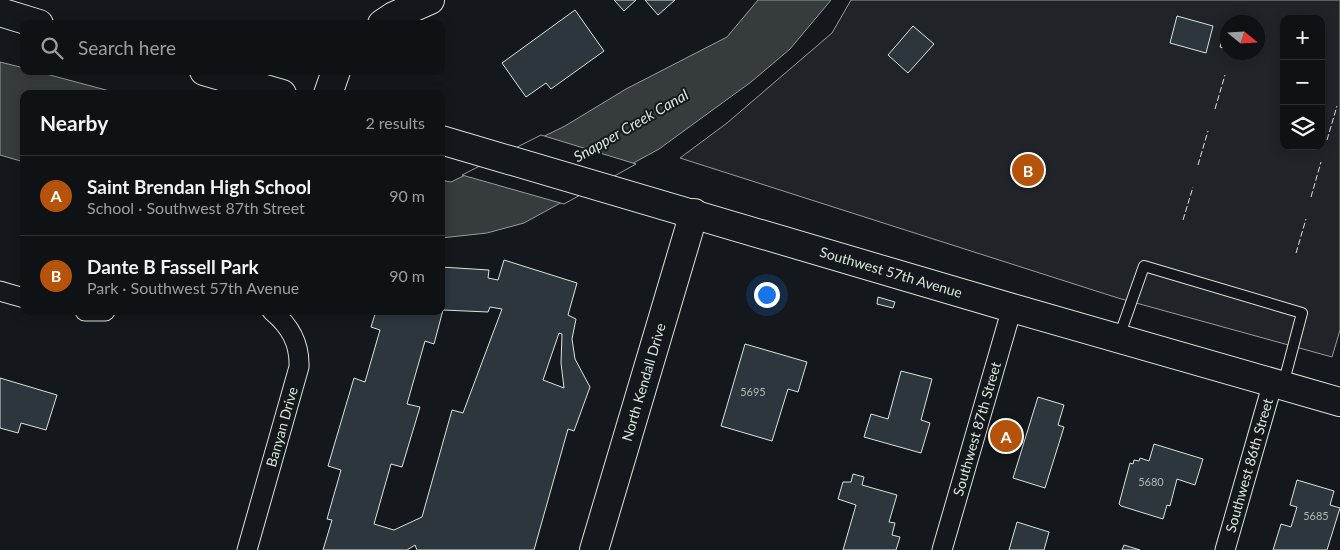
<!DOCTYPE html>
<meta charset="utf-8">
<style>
:root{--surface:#0f1215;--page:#1d2022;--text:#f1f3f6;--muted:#9b9ea0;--line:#2f3234;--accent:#b45309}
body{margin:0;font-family:Lato,sans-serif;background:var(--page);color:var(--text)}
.controls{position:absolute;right:15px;top:15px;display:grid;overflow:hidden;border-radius:10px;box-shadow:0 2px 12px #0003}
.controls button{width:45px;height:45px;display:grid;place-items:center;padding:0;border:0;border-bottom:1px solid var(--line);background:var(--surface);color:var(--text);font:25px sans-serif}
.compass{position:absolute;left:1220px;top:15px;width:45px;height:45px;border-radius:50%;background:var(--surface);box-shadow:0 2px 12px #0003;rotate:108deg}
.you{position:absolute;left:766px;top:294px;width:18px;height:18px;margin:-12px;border:4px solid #fff;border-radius:50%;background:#1a73e8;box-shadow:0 0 0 8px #1a73e833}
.badge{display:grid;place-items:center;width:32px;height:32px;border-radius:50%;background:var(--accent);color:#fff;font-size:16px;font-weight:700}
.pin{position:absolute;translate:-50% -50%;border:2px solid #fff;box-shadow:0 1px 5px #0006}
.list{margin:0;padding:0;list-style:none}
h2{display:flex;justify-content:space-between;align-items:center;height:65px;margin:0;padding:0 20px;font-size:21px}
h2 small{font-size:16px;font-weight:400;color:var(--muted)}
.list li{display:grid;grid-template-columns:32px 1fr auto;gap:15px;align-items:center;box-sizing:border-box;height:80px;padding:0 20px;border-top:1px solid var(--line)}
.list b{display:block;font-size:19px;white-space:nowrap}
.list p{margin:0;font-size:16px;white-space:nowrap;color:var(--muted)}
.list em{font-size:16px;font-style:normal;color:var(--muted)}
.icon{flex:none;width:28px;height:28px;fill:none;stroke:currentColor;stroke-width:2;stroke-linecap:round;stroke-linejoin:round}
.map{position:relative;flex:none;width:1340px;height:550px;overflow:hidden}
.search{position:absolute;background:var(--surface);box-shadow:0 2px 12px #0003;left:20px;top:20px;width:425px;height:55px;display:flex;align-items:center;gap:12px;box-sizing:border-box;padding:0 18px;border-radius:10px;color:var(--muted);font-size:19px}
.panel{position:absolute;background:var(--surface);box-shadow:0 2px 12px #0003;left:20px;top:90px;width:425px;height:225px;border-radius:10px}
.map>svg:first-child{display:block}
</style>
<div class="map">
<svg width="1340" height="550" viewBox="0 0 1340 550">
<rect width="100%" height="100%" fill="#14181c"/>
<!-- green -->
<path fill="#202428" stroke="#939e99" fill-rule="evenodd" d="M851 0H1340V330L1332 357 1118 298 680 158 727 123 832 33ZM1284 19H1321V146H1284ZM1228 22H1258V52H1228Z"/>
<!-- water -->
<g fill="#363b3e" stroke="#939e99">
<path d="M758 0H831L790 49 751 82 659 149 524 223 487 233 441 238V180L451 182 565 126 626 89 727 37Z"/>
<path d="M0 62 24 68V71H35L121 94H24V162L0 155Z"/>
</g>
<!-- pier -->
<path fill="#14181c" stroke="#939e99" d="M541 135 636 164 564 204 462 175Z"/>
<!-- building -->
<g fill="#2c363c" stroke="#d8e6dc" fill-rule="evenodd">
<path d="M614 0H636L624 11Z"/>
<path d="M645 0H675L658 15Z"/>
<path d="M575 10 604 51 551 89 546 83 526 97 502 63Z"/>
<path d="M1177 16 1213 26 1206 53 1170 43Z"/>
<path d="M913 26 934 44 908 73 888 55Z"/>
<path d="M1224 35 1228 36V49L1220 47Z"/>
<path d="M504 260 577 283 568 315 576 319 572 339 575 359 590 387 574 431 568 429 534 550H417L415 545 407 550H323L332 520 327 519 341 470 328 466 354 378 365 382 380 330 371 327 376 311H441V267L489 270 488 278 498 280ZM490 307 502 309 463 413 452 410 422 517 394 530 374 524 391 464 402 467 420 407 407 404 425 341 434 344 443 310 488 312ZM559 333 562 334 561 363 564 388 543 380Z"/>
<path d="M878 297 895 302 893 308 877 304Z"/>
<path d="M745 344 807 362 798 392 788 389 772 441 721 426Z"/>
<path d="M901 371 932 379 921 420 930 423 921 453 864 437 871 414 888 419Z"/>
<path d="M0 378 57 395 46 430 21 423 18 433 0 428Z"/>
<path d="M1038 397 1064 405 1058 425 1064 427 1045 488 1013 478Z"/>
<path d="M1154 444 1203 459 1195 485 1177 479 1170 506 1167 505 1163 519 1121 506 1119 504 1130 463 1133 464 1134 460 1139 461 1140 458 1149 461Z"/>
<path d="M853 474 864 477 862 485 897 495 889 522 895 523 892 535 900 537 896 550H843L856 505 838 499 843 482H851Z"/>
<path d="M1297 480 1334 491 1330 505 1340 508 1327 550H1273L1281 524 1291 527 1297 507 1290 505Z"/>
<path d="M1017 522 1049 532 1044 550H1009Z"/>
<path d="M1124 545 1140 550H1122Z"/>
</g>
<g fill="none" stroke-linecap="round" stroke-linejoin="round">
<defs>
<path id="lane" d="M1119 337 1144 266 1302 313 1283 385"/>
<g id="street">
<path d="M0 291 24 298"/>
<path d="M85 311H105"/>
<path id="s1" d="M247 550 299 367C300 343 290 326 272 311"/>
<path id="s2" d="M942 550 1012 308"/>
<path id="s3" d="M1225 550 1273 382"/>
</g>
<g id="secondary">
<path d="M0 12 39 24"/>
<path d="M382 24 394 16 430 0"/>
<path d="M204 71 282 94"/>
<path d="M328 94 336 71"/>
<path id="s4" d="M441 140 1012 308 1340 402"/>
<path id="s5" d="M594 550 694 213"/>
</g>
</defs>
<!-- lane casing -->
<use href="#lane" stroke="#d8e6dc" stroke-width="12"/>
<!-- street casing -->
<use href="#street" stroke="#d8e6dc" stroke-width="21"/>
<!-- secondary casing -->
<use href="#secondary" stroke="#d8e6dc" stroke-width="30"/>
<!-- lane -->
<use href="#lane" stroke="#14181c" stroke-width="10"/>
<!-- street -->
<use href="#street" stroke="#14181c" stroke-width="19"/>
<!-- secondary -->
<use href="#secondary" stroke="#14181c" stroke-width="28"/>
<!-- fence -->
<g stroke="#d8e6dc" stroke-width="1" stroke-dasharray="6 2.5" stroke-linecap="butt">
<path d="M1215 109 1225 75"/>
<path d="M1327 140 1337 106"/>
<path d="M1198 165 1208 131"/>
<path d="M1311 197 1321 162"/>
<path d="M1183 220 1193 187"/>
<path d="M1296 253 1306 219"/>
</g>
</g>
<g text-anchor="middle" stroke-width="4" stroke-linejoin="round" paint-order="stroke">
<!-- number labels -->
<g font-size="11" fill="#adbab4">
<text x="753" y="396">5695</text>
<text x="1151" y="486">5680</text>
<text x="1316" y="520">5685</text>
</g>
<!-- street labels -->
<g font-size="14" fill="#d8e6dc" stroke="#14181c">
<text dy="5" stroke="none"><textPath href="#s4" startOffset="469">Southwest 57th Avenue</textPath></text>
<text dy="5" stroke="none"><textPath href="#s5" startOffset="175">North Kendall Drive</textPath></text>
<text dy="5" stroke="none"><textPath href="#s1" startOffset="128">Banyan Drive</textPath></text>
<text dy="5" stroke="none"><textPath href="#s2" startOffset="126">Southwest 87th Street</textPath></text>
<text dy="5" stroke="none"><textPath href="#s3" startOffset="88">Southwest 86th Street</textPath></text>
</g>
<!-- water labels -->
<g font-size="15" font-style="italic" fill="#d8e6dc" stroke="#14181c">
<text transform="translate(631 126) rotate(-30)" y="5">Snapper Creek Canal</text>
</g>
</g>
</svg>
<div class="controls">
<button>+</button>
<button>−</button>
<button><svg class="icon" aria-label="layers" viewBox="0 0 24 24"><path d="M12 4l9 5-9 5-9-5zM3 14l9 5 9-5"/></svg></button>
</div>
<svg class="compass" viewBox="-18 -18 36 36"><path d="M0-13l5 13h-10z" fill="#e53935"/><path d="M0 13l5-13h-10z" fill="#9b9ea0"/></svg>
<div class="you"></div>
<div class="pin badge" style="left:1006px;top:436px">A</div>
<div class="pin badge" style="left:1028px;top:170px">B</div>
<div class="search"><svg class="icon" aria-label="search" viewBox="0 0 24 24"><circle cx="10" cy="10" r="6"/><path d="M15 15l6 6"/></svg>Search here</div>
<section class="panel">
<h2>Nearby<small>2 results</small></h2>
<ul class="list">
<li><span class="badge">A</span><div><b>Saint Brendan High School</b><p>School · Southwest 87th Street</p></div><em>90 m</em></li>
<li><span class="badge">B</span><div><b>Dante B Fassell Park</b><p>Park · Southwest 57th Avenue</p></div><em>90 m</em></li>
</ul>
</section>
</div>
